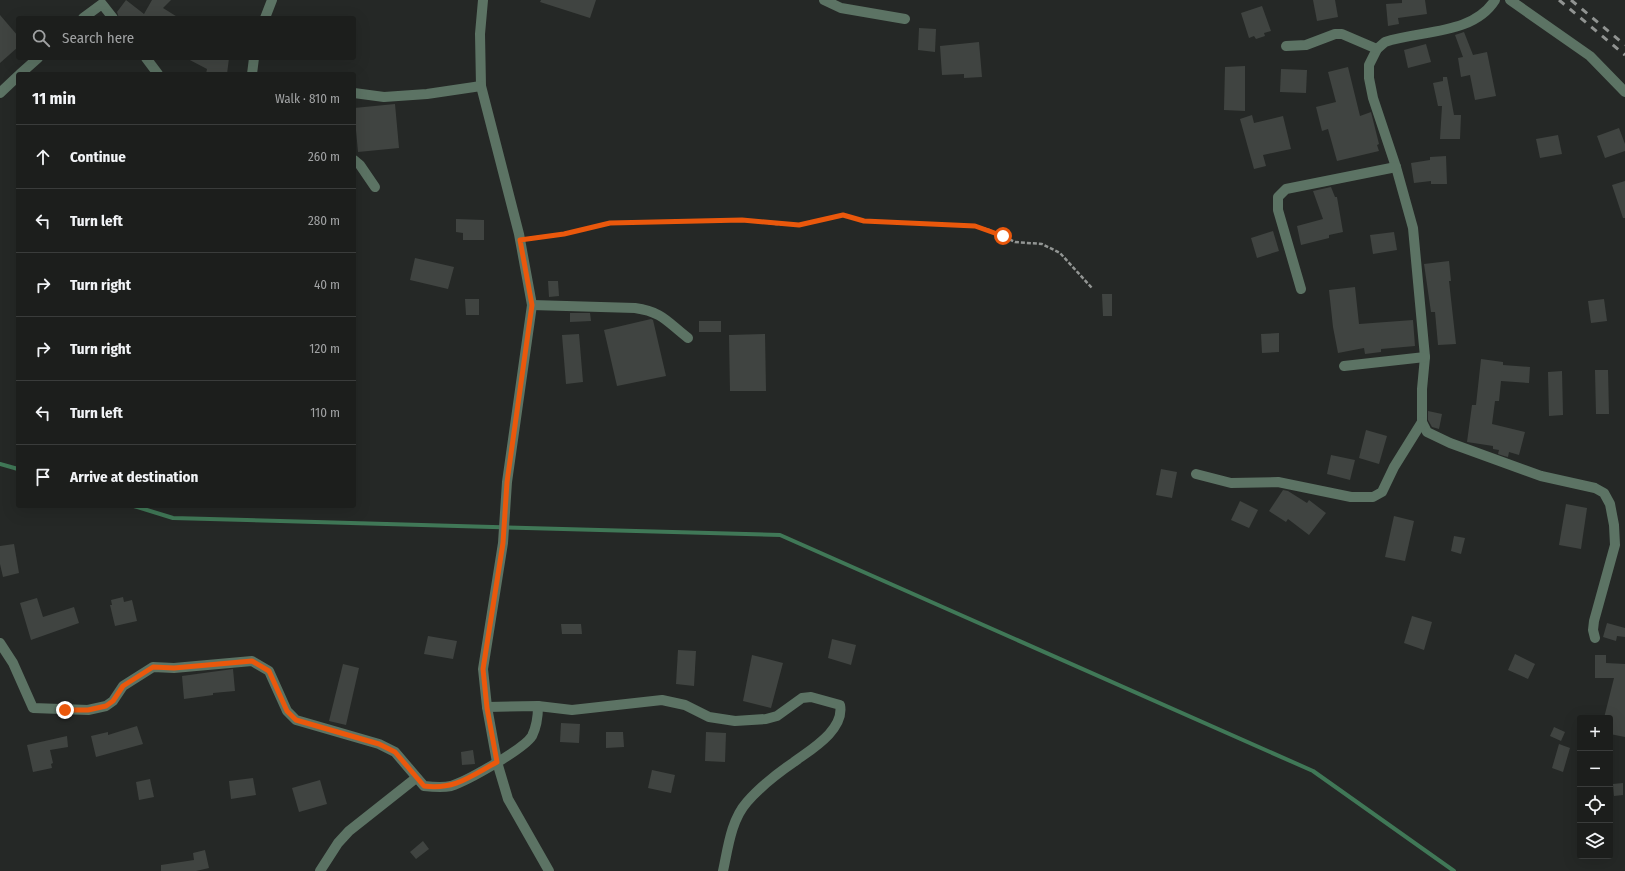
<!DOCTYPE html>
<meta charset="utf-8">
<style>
:root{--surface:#1c1e1c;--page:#252725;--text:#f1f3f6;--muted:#a0a2a3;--line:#3a3c3b}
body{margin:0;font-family:"Fira Sans Condensed",sans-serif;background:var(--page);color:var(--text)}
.controls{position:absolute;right:12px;bottom:12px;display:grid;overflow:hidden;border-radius:4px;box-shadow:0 4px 16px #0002}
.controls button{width:36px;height:36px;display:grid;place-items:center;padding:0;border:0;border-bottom:1px solid var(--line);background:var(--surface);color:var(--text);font:20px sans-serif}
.stop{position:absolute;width:12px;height:12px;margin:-9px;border:3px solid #ea580c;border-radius:50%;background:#fff}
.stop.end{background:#ea580c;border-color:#fff;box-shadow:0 1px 4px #0008}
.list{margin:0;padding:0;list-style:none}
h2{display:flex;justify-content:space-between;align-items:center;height:52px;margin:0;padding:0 16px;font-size:17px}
h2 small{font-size:13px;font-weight:400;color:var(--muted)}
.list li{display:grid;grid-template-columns:26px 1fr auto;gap:12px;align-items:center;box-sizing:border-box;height:64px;padding:0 16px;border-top:1px solid var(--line)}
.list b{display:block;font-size:15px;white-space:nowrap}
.list em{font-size:13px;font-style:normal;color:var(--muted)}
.icon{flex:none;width:22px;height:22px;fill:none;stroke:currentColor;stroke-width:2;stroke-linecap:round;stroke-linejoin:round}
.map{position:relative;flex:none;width:1625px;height:871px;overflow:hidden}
.search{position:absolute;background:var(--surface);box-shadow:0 4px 16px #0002;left:16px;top:16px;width:340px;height:44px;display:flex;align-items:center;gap:10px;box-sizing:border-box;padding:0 14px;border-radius:4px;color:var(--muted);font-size:15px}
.panel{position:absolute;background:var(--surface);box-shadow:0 4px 16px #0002;left:16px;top:72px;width:340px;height:436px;border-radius:4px}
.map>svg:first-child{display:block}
</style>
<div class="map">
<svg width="1625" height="871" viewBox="0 0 1625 871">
<rect width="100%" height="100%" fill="#252826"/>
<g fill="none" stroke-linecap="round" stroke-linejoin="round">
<!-- stream -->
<g stroke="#407857" stroke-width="4">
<path d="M0 464 18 469"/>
<path d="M134 506 173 518 780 535 1313 771 1454 871"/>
</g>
</g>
<!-- building -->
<g fill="#404441">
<path d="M126 0 144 14 152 0H171L163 8 179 18H119L117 12Z"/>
<path d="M541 0H596L590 18 540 2Z"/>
<path d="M1313 0H1335L1338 17 1317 21Z"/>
<path d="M1402 0H1425L1427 14 1398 18 1399 24 1388 26 1386 4 1402 3Z"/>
<path d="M1262 6 1271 31 1264 33 1265 36 1256 39 1254 36 1249 38 1241 13Z"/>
<path d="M0 15 18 36V47L0 63Z"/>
<path d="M919 28 936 29 935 52 918 50Z"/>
<path d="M1464 32 1473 55 1487 52 1496 96 1475 100 1470 75 1461 77 1458 58 1463 57 1455 35Z"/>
<path d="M979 42 982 77 964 78V74L942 75 940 46Z"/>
<path d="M1426 44 1431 62 1408 68 1404 50Z"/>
<path d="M186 58H229L227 74H206L207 69Z"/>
<path d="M1245 66V111L1224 110 1225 67Z"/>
<path d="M1348 67 1360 116 1371 112 1379 144 1377 145 1379 151 1337 161 1328 129 1322 131 1316 107 1336 102 1328 72Z"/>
<path d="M1281 69 1307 70 1306 93 1280 92Z"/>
<path d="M1443 77H1447L1454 115H1461L1460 139H1440L1442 106H1438L1433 83 1443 81Z"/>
<path d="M395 104 399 148 358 152 354 108Z"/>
<path d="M1252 115 1254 123 1283 116 1291 149 1263 155 1266 166 1254 169 1240 119Z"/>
<path d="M1619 128 1625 144V151L1605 158 1597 136Z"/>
<path d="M1558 135 1562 154 1540 158 1536 139Z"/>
<path d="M1446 156 1447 184H1431V181L1414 183 1411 163 1430 160V157Z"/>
<path d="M1625 181V218H1623L1612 185Z"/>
<path d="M1331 187 1335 197H1337L1343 232 1329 235V238L1301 245 1297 226 1323 219 1313 191Z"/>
<path d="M456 219 484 220V240H463V233L456 232Z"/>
<path d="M1273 231 1279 251 1257 258 1251 238Z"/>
<path d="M1394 232 1397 250 1373 254 1370 235Z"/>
<path d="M415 258 454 267 448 289 410 280Z"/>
<path d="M1449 261 1451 281H1449L1456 344 1438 345 1435 312H1431L1424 264Z"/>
<path d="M548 281H558L559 296 549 297Z"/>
<path d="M1355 287 1359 324 1413 320 1415 346 1381 349V352L1365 354 1364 348 1338 353 1333 327 1329 290Z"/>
<path d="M1102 294H1112V316H1103Z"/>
<path d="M465 299H479V315H466Z"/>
<path d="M1604 299 1607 321 1591 323 1588 301Z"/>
<path d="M570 313H590L591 321 570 322Z"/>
<path d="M651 319 653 320 666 376 617 386 604 330Z"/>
<rect x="699" y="321" width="22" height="11"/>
<path d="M1279 333V352L1262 353 1261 334Z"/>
<path d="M579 334 583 382 566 384 562 335Z"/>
<path d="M765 334 766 391H730L729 335Z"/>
<path d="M1481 359 1503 362V365L1530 367 1529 383 1501 381 1499 401H1495L1492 424 1525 432 1519 455 1509 452 1508 457 1504 456 1498 454 1499 450 1493 449V446L1467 442 1472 405H1476Z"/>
<path d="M1595 370H1608L1609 414H1596Z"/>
<path d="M1562 371 1563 415 1549 416 1548 372Z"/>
<path d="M1428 411 1442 414 1439 429 1432 427 1428 420Z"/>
<path d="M1366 430 1387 436 1379 464 1359 458Z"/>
<path d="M1331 455 1355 460 1350 480 1327 474Z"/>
<path d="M1161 469 1177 472 1172 498 1156 495Z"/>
<path d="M1283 490 1288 491 1307 503 1309 500 1326 513 1309 535 1288 519 1286 522 1269 511Z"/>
<path d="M1240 501 1258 510 1249 528 1231 520Z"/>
<path d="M1566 504 1587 508 1581 549 1559 545Z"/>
<path d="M1394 516 1414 521 1405 561 1385 557Z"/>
<path d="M1454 536 1465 538 1461 554 1451 551Z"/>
<path d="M14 544 19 573 3 577 0 564V546Z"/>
<path d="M123 597 124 602 132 600 137 621 115 626 110 605H112L111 600Z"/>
<path d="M37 598 43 617 74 607 79 623 31 640 20 603Z"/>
<path d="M1412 616 1432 622 1424 650 1404 643Z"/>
<path d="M1607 623 1625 628V637L1617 636 1616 641 1603 637Z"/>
<path d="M561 624H581L582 634H562Z"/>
<path d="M428 636 457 641 453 659 424 654Z"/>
<path d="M832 639 856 645 851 665 828 658Z"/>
<path d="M678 650 696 651 694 686 676 684Z"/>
<path d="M1515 654 1535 664 1528 679 1508 670Z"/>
<path d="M752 655 783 663 771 708 743 701Z"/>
<path d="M1595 655H1606V663L1625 664V737L1610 734V718H1604L1614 678H1595Z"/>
<path d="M343 664 359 668 346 725 329 721Z"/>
<path d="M233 669 235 691 213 693V695L184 699 182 676Z"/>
<path d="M561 723 580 724 579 743 560 742Z"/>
<path d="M137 726 143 744 96 757 91 736 108 732V735Z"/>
<path d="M1554 727 1565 732 1561 741 1550 736Z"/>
<path d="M606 732H623L624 747 606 748Z"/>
<path d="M706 732 726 733 725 762 705 761Z"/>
<path d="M67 736 68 747 50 750 53 763 51 764 52 768 33 772 27 745Z"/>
<path d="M1559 744 1570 748 1563 772 1552 768Z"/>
<path d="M473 750 475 764 462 765 461 752Z"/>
<path d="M652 770 675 775 671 793 648 788Z"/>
<path d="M253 778 256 795 231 799 229 781Z"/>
<path d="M150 779 154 797 139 800 136 782Z"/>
<path d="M320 780 327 804 299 812 292 788Z"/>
<path d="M1623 783V795L1614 796 1613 784Z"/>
<path d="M423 841 429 849 416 859 410 852Z"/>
<path d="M205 850 209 868 196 871H161V865L194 860 193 853Z"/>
</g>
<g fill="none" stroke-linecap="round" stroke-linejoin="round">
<!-- path -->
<path stroke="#929593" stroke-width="2.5" stroke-dasharray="4 2" stroke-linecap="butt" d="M530 238 564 234 610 223 742 220 776 224 799 225 843 215 864 221 975 226 989 230 1015 242 1042 244 1060 253 1092 288"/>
<!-- minor -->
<g stroke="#5c7364" stroke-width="10">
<path d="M483 0 480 34 481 86 519 234 532 305 507 482 503 543 483 669 487 707 497 762 508 799 549 871"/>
<path d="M824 0 841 8 905 19"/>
<path d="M1495 0C1473 35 1421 30 1385 42L1377 49 1369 65V78L1373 98 1396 167 1413 228 1425 357 1422 389V422L1427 432 1450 443 1541 476 1595 488 1604 493 1610 504 1614 525 1615 545 1594 621 1593 630 1595 638"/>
<path d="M1510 0 1590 56 1625 92"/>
<path d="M83 18 102 4 113 18"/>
<path d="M265 18 272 0"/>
<path d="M1286 46 1306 45 1335 34H1342L1377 49"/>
<path d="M146 58 158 74"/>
<path d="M20 74 38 58"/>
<path d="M252 74 254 58"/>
<path d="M0 93 18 76"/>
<path d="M354 93 384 97 427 94 481 86"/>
<path d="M354 160 360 165 375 187"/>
<path d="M1301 289 1278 210V197L1286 189 1396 167"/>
<path d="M532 305 635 308C663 312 667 322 688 338"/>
<path d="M1344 366 1425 357"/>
<path d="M1196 474 1231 483 1278 482 1351 497H1373L1382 492 1394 467 1422 422"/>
<path d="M0 643 13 663 33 708 88 710 106 706 113 701 123 686 153 667 174 668 252 661 269 671 287 711 296 720 379 744 395 752 424 786C433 787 442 788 451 786 467 781 524 749 532 736 537 726 538 717 538 706"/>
<path d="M487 707 538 706 572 710 662 700 685 705 709 717 735 721 766 719 777 716 802 698 811 697 840 705C845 730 810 750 794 762 778 773 760 787 747 802 731 820 728 848 723 871"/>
<path d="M320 871 338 843 349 831 416 778"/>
</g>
<!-- rail -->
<g stroke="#909391" stroke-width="3" stroke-dasharray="7 7" stroke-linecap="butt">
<path d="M1559 0 1625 55"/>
<path d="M1571 0 1625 45"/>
</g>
</g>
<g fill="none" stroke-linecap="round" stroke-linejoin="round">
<!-- route -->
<path stroke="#ea580c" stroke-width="5" d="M65 710H88L106 706 113 701 123 686 153 667 174 668 252 661 269 671 287 711 296 720 379 744 395 752 424 786C455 790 471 776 497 762L487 708 483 669 503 543 507 482 532 305 520 240 564 234 610 223 742 220 799 225 843 215 864 221 975 226 1003 236"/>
</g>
</svg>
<div class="controls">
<button>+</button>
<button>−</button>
<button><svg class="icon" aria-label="locate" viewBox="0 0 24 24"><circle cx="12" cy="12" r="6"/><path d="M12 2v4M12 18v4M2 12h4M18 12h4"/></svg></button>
<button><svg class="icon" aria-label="layers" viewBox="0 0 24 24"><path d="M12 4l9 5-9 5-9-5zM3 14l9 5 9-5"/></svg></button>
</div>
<div class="stop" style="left:1003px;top:236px"></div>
<div class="stop end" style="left:65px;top:710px"></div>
<div class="search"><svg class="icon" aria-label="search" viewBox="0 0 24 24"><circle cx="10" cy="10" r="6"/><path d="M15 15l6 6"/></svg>Search here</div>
<section class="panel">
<h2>11 min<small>Walk · 810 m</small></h2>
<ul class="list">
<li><svg class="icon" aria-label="ahead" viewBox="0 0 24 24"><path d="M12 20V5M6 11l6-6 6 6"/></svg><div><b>Continue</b></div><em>260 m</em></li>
<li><svg class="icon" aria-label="left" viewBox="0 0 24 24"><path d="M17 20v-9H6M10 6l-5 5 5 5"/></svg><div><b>Turn left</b></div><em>280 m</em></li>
<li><svg class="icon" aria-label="right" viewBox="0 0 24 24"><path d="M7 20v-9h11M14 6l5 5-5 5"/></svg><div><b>Turn right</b></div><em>40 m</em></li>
<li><svg class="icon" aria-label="right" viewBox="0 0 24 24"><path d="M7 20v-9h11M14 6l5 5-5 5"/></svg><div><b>Turn right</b></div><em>120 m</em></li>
<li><svg class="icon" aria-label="left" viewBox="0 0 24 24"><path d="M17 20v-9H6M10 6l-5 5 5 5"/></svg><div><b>Turn left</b></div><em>110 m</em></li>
<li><svg class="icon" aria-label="arrive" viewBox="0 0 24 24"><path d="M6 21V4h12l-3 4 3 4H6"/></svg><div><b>Arrive at destination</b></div></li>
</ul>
</section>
</div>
